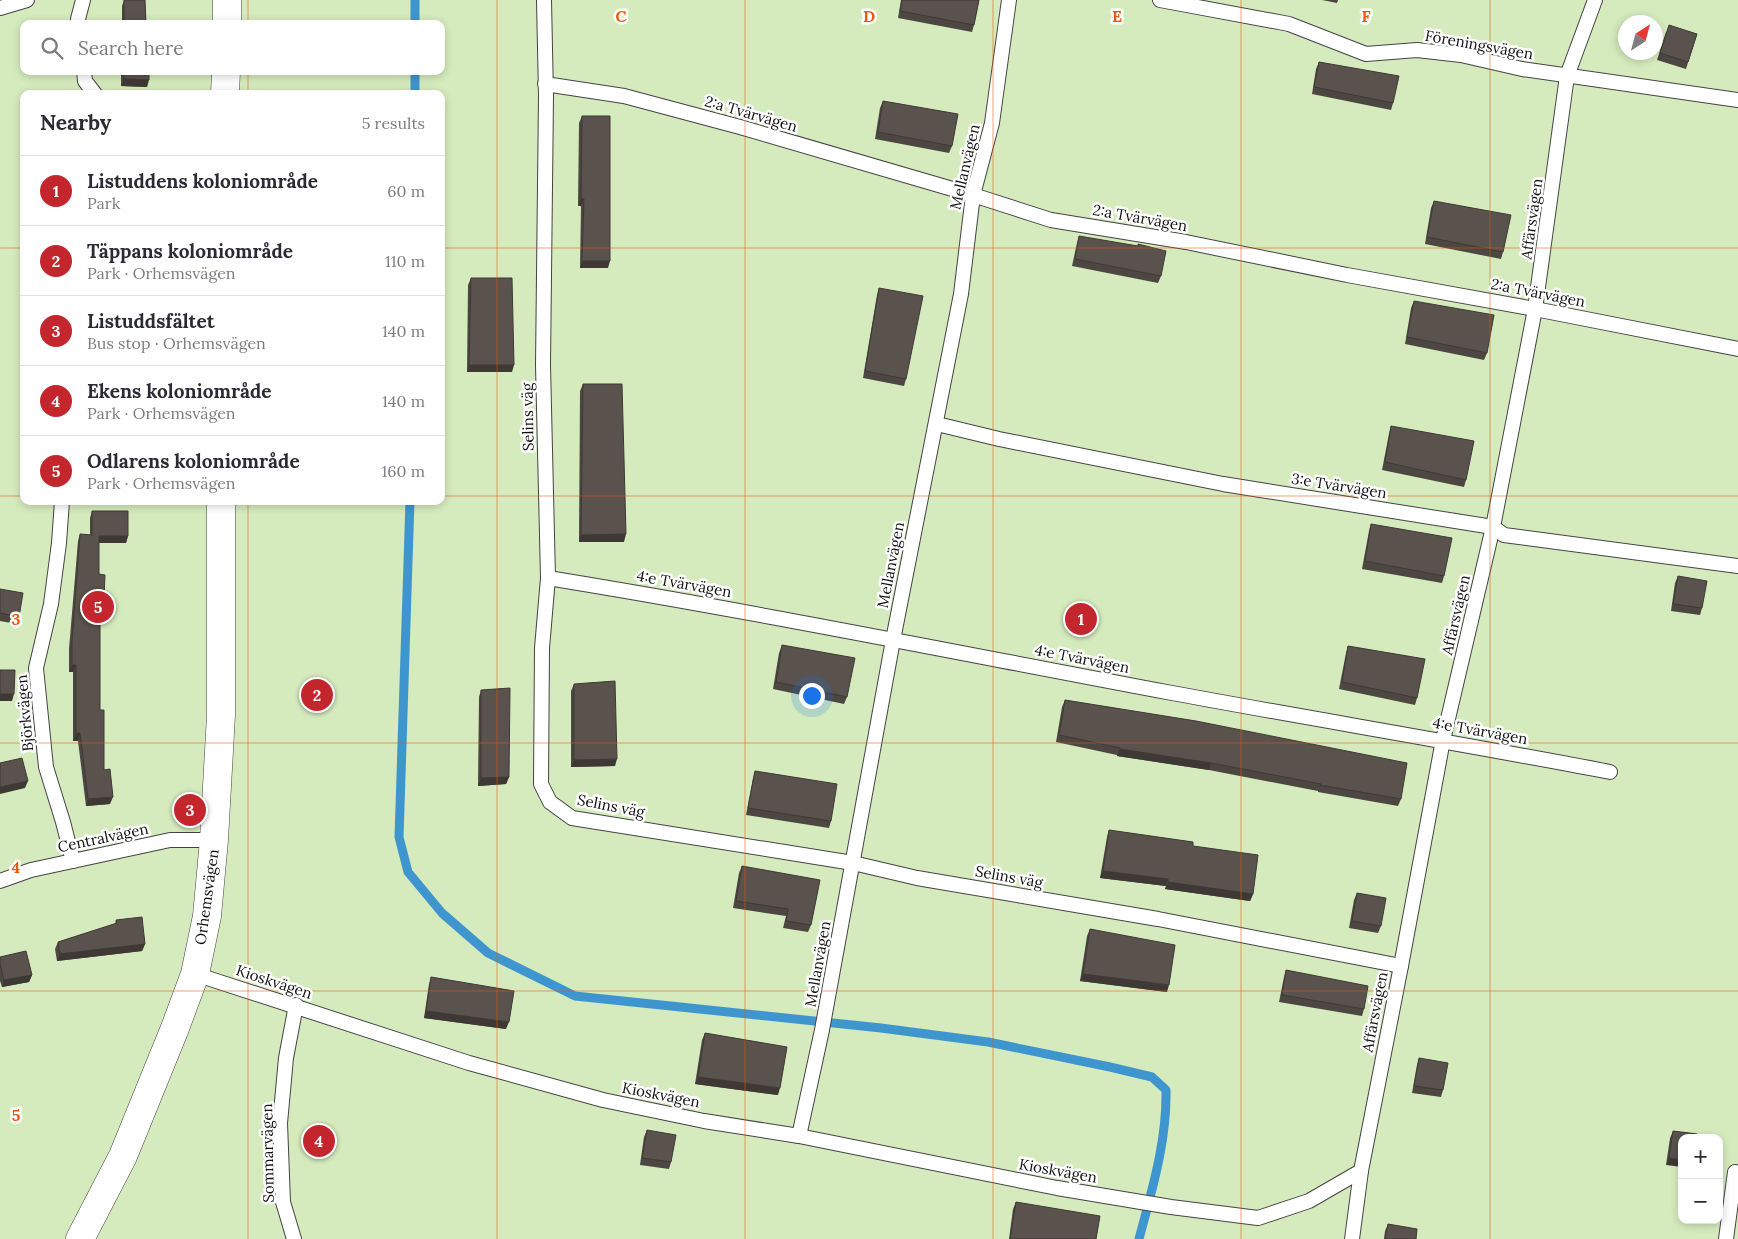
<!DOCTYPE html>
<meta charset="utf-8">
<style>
:root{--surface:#fff;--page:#f2f2f3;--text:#2b2b33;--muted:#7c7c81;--line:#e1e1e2;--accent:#c4262e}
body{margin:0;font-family:Lora,serif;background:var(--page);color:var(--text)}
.controls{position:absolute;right:15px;bottom:15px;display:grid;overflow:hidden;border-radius:10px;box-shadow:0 2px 8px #0003}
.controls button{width:45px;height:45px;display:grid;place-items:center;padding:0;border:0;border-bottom:1px solid var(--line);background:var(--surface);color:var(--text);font:25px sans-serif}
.compass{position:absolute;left:1618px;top:15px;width:45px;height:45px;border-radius:50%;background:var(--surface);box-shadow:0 2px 8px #0003;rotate:36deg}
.you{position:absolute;left:811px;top:695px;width:18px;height:18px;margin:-12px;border:4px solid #fff;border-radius:50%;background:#1a73e8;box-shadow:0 0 0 8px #1a73e833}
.badge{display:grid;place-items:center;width:32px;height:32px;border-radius:50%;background:var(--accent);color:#fff;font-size:16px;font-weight:700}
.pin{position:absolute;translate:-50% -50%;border:2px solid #fff;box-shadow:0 1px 5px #0006}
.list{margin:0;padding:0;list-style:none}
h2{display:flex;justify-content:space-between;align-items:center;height:65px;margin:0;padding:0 20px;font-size:21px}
h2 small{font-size:16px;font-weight:400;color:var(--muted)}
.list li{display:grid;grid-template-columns:32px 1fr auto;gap:15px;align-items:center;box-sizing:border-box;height:70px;padding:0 20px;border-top:1px solid var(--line)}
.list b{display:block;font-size:19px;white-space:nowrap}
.list p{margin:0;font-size:16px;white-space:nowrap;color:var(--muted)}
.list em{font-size:16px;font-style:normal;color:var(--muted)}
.icon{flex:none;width:28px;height:28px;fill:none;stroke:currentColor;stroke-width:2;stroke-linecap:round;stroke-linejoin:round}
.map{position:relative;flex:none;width:1738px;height:1239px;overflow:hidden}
.search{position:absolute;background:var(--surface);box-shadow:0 2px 8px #0003;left:20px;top:20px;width:425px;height:55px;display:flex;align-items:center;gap:12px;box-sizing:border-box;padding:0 18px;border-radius:10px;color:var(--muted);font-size:19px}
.panel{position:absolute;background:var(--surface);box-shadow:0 2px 8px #0003;left:20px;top:90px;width:425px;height:415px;border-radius:10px}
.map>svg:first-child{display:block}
</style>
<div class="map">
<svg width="1738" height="1239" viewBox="0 0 1738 1239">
<rect width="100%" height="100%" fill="#fffdf5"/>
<!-- park -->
<path fill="#d5ebbd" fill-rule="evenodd" d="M0 0H1738V1239H0ZM1626 22H1656V52H1626ZM24 24H441V71H24ZM24 94H441V501H24ZM1682 1138H1719V1220H1682Z"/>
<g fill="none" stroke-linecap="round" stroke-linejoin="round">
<!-- stream -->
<g stroke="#3f96cf" stroke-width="9">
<path d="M415 24V0"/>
<path d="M415 94V71"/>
<path d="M410 501 399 837 408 872 442 913 488 953 575 996 881 1028 988 1042 1110 1067 1152 1077 1166 1090C1167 1141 1152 1190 1139 1239"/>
</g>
<defs>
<g id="lane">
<path d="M544 0 546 96 543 365 548 578 542 648 541 784 550 802 572 818 853 863 917 878 1158 919 1401 966"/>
<path d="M1160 0 1289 24 1366 54 1417 50 1461 55 1522 69 1738 100"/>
<path d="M0 8 27 0"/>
<path d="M79 24 78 19 83 0"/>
<path d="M84 71 85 81 95 94"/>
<path d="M545 84 624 96 740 127 973 195 1051 220 1186 242 1347 275 1535 309 1738 349"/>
<path d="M937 424 999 439 1223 484 1493 527 1504 535 1738 566"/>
<path d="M62 501 59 543 51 604 36 668 46 767 63 822 73 861"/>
<path d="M548 578C757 612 964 654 1172 693 1318 720 1464 744 1610 772"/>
<path d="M0 881 31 870 170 840H214"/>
<path d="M195 974 469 1063 603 1100 704 1121 799 1136 1057 1188 1171 1207 1258 1218 1309 1201 1361 1171"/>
<path d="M799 1136 822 1030 893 640 961 294 973 195 992 123 1009 0"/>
<path d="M294 1239 283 1202 280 1123 286 1058 296 1005"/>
<path d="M1352 1239 1361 1171 1401 966 1443 740 1493 527 1535 309 1567 76 1595 0"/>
<path d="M1726 1239 1735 1172"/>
</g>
<g id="street">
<path d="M227 24V0"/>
<path d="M225 94 226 71"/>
<path d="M80 1239 123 1156 175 1028 195 974 207 916 214 840 221 715V501"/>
</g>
</defs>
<!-- lane casing -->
<use href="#lane" stroke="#444" stroke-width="16"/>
<!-- street casing -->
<use href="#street" stroke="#444" stroke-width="29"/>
<!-- lane -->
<use href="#lane" stroke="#fff" stroke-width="14"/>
<!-- street -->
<use href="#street" stroke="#fff" stroke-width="28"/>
</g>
<!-- wall -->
<g fill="#4d4742">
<path d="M124 0H145L146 24H122V6Z"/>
<path d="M901 0H979L974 25 972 32 898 18Z"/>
<path d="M1322 0H1338L1337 3Z"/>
<path d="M1666 32 1697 34 1686 69 1657 60Z"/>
<path d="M1319 62 1393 103 1391 110 1312 94 1316 69Z"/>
<path d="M121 71H149L147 87 121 86Z"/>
<path d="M883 101 952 146 949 153 875 139 880 108Z"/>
<path d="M582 116 608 268H580L581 206H578L579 123Z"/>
<path d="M1434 201 1503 252 1501 259 1425 244 1431 208Z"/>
<path d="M1079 236 1161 276 1158 283 1072 266 1077 243Z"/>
<path d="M471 278 512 372H467L468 285Z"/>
<path d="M879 288 906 379 904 386 863 378 877 295Z"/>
<path d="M1414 301 1487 353 1484 360 1405 344 1411 308Z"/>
<path d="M583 384 624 542H579L580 391Z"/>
<path d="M1391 426 1466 480 1464 487 1382 470 1389 434Z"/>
<path d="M92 511 128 536 126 543H99V574L102 605H100V710L104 770 110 804 86 806 78 741H73V672H69V649L78 541 80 534 90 535V518Z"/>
<path d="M1371 524 1444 576 1442 583 1362 569 1369 531Z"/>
<path d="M1678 576 1702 608 1700 615 1671 611 1675 583Z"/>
<path d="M0 589 19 617 17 624 0 621Z"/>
<path d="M782 645 847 697 844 704 773 689 779 653Z"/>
<path d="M1348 646 1417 698 1415 705 1339 689 1346 653Z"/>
<path d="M574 684 615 766 571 767V691Z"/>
<path d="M481 690 509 777 506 784 478 786 479 697Z"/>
<path d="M1065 700 1401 799 1398 806 1318 792V791L1209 770 1117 756V755L1056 742 1062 707Z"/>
<path d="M755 771 831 821 829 828 746 815 753 778Z"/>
<path d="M1109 830 1253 894 1250 901 1165 889 1166 886 1100 878 1107 837Z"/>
<path d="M742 866 811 925 808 932 783 928 786 916 733 908 739 873Z"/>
<path d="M1357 893 1381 926 1378 933 1349 928 1354 900Z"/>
<path d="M116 920 145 944 142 951 57 961 55 949 58 942 115 924Z"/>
<path d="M1090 929 1167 992 1080 981 1087 936Z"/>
<path d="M0 957 32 975 29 982 2 987 0 981Z"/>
<path d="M1286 970 1364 1009 1362 1016 1279 1002 1284 977Z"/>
<path d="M431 977 506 1029 424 1018 429 984Z"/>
<path d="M705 1033 778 1095 695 1084 702 1040Z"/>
<path d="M1419 1058 1443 1090 1441 1097 1412 1093 1417 1065Z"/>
<path d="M647 1130 671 1162 669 1169 640 1165 644 1137Z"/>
<path d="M1673 1131 1697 1134 1666 1165 1670 1138Z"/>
<path d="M1016 1202 1096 1239H1009L1013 1209Z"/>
<path d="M1388 1224 1416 1239H1384L1385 1231Z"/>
</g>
<!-- shaded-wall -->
<g fill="#3f3936">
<path d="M124 79 149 80 147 87 121 86Z"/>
<path d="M581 199H584L581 206H578Z"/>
<path d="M582 261H610L608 268H580Z"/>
<path d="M469 365H514L512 372H467Z"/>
<path d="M626 534 624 542H579L581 535Z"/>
<path d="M99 536H128L126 543H97Z"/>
<path d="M100 598H104L102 605H97Z"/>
<path d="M72 665H76L73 672H69Z"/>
<path d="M0 694H14L12 701H0Z"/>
<path d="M76 733H80L78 741H73Z"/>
<path d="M1120 749 1211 763 1209 770 1117 756Z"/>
<path d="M617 759 615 766 571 767 574 760Z"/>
<path d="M509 777 506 784 478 786 481 778Z"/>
<path d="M28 781 25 788 0 794V787Z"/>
<path d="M113 797 110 804 86 806 88 799Z"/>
<path d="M1103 871 1168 879 1166 886 1100 878Z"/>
<path d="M1168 882 1253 894 1250 901 1165 889Z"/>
<path d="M145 944 142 951 57 961 60 954Z"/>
<path d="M1083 974 1169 985 1167 992 1080 981Z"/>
<path d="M32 975 29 982 2 987 4 980Z"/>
<path d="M426 1011 509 1022 506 1029 424 1018Z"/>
<path d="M698 1077 780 1088 778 1095 695 1084Z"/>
<path d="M1669 1158 1682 1160V1167L1666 1165Z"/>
</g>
<!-- building -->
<g fill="#5a524d" stroke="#3f3936">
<path d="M124 0H145L146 24H124Z"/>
<path d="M902 0H979L974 25 900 11Z"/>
<path d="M1669 25 1697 34 1688 62 1660 53Z"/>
<path d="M1319 62 1399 76 1393 103 1314 87Z"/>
<path d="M124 71H149V80L124 79Z"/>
<path d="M883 101 958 114 952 146 878 132Z"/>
<path d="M582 116H610V261H582L584 199H581Z"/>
<path d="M1434 201 1511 215 1503 252 1427 237Z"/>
<path d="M1079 236 1138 246V244L1166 251 1161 276 1075 259Z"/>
<path d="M471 278H512L514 365H469Z"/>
<path d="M879 288 923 296 906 379 865 371Z"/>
<path d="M1414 301 1494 315 1487 353 1407 337Z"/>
<path d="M583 384H622L626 534 581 535Z"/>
<path d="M1391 426 1474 441 1466 480 1385 462Z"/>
<path d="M92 511H128V536H99V574L105 575 104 598H100V710H104V770L110 769 113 797 88 799 80 733H76V665H72V642L80 534 92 535Z"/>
<path d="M1371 524 1452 538 1444 576 1365 561Z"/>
<path d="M1678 576 1707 581 1702 608 1673 604Z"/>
<path d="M0 589 23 593 19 617 0 613Z"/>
<path d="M782 645 855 658 847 697 776 682Z"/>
<path d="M1348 646 1425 659 1417 698 1342 682Z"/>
<path d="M0 670H15L14 694H0Z"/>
<path d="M615 681 617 759 574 760V684Z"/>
<path d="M510 688 509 777 481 778V690Z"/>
<path d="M1065 700 1196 721 1407 763 1401 799 1320 785 1321 784 1211 763 1120 749V748L1059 735Z"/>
<path d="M22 758 28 781 0 787V763Z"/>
<path d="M755 771 837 784 831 821 748 808Z"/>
<path d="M1109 830 1193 842V846L1258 855 1253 894 1168 882V879L1103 871Z"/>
<path d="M742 866 820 880 811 925 786 921 788 909 736 901Z"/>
<path d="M1357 893 1386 898 1381 926 1352 921Z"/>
<path d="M142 917 145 944 60 954 58 942 117 923 116 920Z"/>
<path d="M1090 929 1175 945 1169 985 1083 974Z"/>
<path d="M26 951 32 975 4 980 0 964V957Z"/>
<path d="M1286 970 1368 986 1364 1009 1282 995Z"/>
<path d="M431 977 514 991 509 1022 426 1011Z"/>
<path d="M705 1033 787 1047 780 1088 698 1077Z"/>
<path d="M1419 1058 1448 1063 1443 1090 1414 1086Z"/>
<path d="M647 1130 676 1135 671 1162 642 1158Z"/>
<path d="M1673 1131 1697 1134V1138H1682V1160L1669 1158Z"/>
<path d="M1016 1202 1100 1216 1096 1239H1010Z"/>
<path d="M1388 1224 1417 1229 1416 1239H1385Z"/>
</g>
<!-- grid -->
<path fill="none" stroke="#e8590c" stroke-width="1" stroke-opacity="0.55" d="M248 0V24M497 0V1239M745 0V1239M993 0V1239M1241 0V1239M1490 0V1239M248 71V94M0 248H24M441 248H1738M0 496H24M441 496H1738M248 501V1239M0 743H1738M0 991H1738"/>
<g text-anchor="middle" stroke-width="5" stroke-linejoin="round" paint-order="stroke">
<!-- street labels -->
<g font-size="15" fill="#111" stroke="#fff">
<text transform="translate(1479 45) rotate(10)" y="5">Föreningsvägen</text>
<text transform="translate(751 114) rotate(16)" y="5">2:a Tvärvägen</text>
<text transform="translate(965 167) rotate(-77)" y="5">Mellanvägen</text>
<text transform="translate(1140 218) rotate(10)" y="5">2:a Tvärvägen</text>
<text transform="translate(1532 219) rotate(-82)" y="5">Affärsvägen</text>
<text transform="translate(1538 293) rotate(11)" y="5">2:a Tvärvägen</text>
<text transform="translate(528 417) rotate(-91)" y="5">Selins väg</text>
<text transform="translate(1339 486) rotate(9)" y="5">3:e Tvärvägen</text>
<text transform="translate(891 565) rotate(-79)" y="5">Mellanvägen</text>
<text transform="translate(684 584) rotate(10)" y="5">4:e Tvärvägen</text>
<text transform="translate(1456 615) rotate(-77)" y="5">Affärsvägen</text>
<text transform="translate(1082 659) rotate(11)" y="5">4:e Tvärvägen</text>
<text transform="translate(25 713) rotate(-95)" y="5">Björkvägen</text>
<text transform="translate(1480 731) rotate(10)" y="5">4:e Tvärvägen</text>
<text transform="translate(611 806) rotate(11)" y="5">Selins väg</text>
<text transform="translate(103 838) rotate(-12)" y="5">Centralvägen</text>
<text transform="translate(1009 877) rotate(10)" y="5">Selins väg</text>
<text transform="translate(207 897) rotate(-82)" y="5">Orhemsvägen</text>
<text transform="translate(818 964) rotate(-80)" y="5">Mellanvägen</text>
<text transform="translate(274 982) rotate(18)" y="5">Kioskvägen</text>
<text transform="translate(1375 1012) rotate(-79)" y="5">Affärsvägen</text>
<text transform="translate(661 1095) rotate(11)" y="5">Kioskvägen</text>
<text transform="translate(268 1153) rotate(-91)" y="5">Sommarvägen</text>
<text transform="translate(1058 1171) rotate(10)" y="5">Kioskvägen</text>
</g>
</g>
<g font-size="16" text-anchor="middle" font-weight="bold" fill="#e8590c" stroke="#fff" stroke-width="5" stroke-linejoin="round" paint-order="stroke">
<text x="621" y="22">C</text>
<text x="869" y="22">D</text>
<text x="1117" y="22">E</text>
<text x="1366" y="22">F</text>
<text x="16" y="625">3</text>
<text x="16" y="873">4</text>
<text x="16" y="1121">5</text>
</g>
</svg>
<div class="controls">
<button>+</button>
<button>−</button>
</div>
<svg class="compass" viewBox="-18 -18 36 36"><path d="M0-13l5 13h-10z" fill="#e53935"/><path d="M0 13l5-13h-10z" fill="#7c7c81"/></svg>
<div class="you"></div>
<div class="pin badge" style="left:1081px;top:619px">1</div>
<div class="pin badge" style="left:317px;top:695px">2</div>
<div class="pin badge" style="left:190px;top:810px">3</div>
<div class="pin badge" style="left:319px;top:1141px">4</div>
<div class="pin badge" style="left:98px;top:607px">5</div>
<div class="search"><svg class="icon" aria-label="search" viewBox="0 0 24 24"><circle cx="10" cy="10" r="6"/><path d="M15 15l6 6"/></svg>Search here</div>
<section class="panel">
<h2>Nearby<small>5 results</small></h2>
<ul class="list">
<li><span class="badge">1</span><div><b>Listuddens koloniområde</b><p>Park</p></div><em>60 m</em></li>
<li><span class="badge">2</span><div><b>Täppans koloniområde</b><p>Park · Orhemsvägen</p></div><em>110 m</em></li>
<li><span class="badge">3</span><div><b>Listuddsfältet</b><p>Bus stop · Orhemsvägen</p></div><em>140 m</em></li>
<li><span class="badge">4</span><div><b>Ekens koloniområde</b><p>Park · Orhemsvägen</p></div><em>140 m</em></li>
<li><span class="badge">5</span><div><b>Odlarens koloniområde</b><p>Park · Orhemsvägen</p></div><em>160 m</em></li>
</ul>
</section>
</div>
